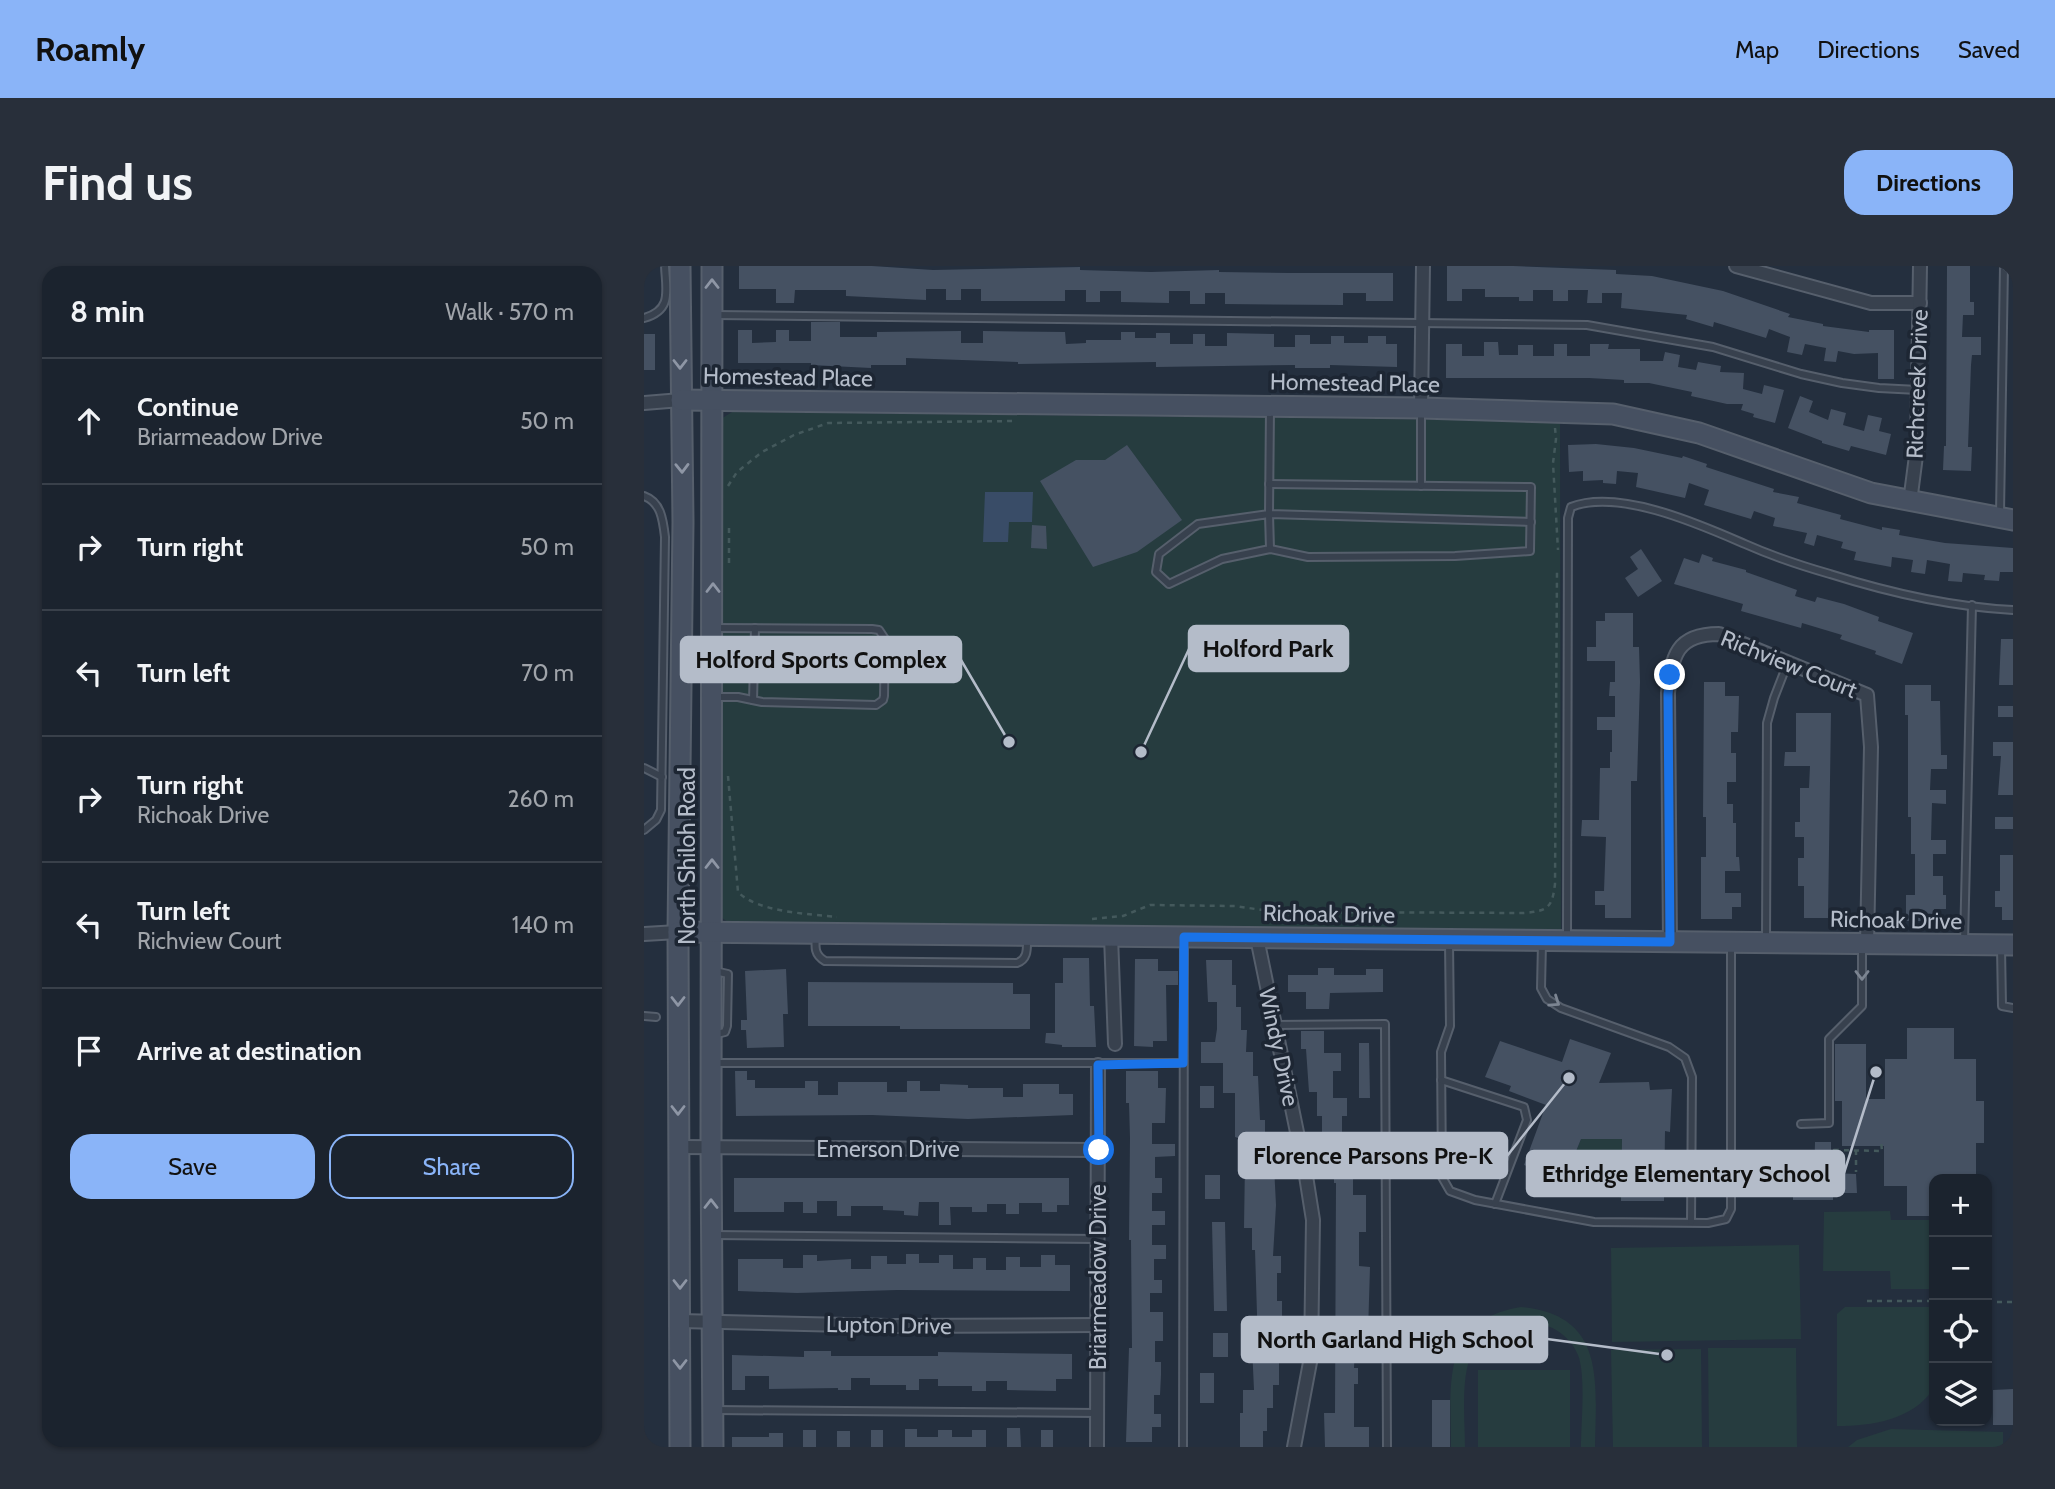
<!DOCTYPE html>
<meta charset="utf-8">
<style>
:root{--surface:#1b232e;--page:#282f3a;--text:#f1f3f6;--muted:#a0a4aa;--line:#39404a;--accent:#8ab4f8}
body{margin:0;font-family:Cabin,sans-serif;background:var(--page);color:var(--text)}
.controls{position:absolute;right:21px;bottom:21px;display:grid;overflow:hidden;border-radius:14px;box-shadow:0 2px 5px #0004}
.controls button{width:63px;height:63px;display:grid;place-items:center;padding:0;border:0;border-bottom:2px solid var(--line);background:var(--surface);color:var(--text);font:35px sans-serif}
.stop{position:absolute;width:21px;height:21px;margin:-16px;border:5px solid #1a73e8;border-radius:50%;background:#fff}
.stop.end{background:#1a73e8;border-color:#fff;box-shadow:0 2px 7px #0008}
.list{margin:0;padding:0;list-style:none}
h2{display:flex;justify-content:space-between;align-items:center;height:91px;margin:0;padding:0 28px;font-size:30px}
h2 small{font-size:23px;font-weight:400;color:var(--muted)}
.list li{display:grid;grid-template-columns:46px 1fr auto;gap:21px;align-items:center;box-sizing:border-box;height:126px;padding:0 28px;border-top:2px solid var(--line)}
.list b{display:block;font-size:26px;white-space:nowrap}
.list p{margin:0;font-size:23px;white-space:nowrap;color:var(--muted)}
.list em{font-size:23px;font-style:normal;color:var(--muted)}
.actions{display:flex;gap:14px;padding:21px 28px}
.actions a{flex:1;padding:16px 0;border:2px solid var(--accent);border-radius:21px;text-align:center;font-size:24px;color:var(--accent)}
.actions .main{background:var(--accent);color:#111}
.icon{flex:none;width:38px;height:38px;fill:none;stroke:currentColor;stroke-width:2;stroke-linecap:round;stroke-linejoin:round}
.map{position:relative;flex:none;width:1369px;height:1181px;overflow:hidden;border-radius:21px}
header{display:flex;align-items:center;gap:42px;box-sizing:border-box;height:98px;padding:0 35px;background:var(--accent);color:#111}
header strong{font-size:33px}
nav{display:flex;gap:38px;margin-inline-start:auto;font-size:24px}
.intro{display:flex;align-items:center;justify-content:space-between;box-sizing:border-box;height:168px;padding:0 42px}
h1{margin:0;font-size:49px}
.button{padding:18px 32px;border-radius:21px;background:var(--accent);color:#111;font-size:24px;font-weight:700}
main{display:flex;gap:42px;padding:0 42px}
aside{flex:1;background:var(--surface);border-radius:21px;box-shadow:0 2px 5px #0004}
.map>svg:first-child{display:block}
</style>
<header>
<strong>Roamly</strong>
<nav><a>Map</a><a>Directions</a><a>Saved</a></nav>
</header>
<div class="intro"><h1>Find us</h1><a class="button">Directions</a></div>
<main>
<aside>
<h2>8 min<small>Walk · 570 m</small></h2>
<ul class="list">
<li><svg class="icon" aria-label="ahead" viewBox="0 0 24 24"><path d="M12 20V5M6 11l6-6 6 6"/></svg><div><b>Continue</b><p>Briarmeadow Drive</p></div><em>50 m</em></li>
<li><svg class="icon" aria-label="right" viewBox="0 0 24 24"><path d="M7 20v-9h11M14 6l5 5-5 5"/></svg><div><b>Turn right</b></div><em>50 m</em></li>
<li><svg class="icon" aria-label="left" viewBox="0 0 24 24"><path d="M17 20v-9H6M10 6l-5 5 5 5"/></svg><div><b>Turn left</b></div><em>70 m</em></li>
<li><svg class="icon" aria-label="right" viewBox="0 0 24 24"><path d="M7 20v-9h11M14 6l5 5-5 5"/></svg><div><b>Turn right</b><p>Richoak Drive</p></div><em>260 m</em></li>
<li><svg class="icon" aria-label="left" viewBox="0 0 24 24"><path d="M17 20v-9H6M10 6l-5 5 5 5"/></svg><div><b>Turn left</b><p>Richview Court</p></div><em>140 m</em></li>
<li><svg class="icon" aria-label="arrive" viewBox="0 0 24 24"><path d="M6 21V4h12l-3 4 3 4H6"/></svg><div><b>Arrive at destination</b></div></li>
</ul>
<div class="actions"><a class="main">Save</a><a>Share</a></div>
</aside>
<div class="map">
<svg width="1369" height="1181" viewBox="0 0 1369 1181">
<rect width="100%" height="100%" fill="#242f3e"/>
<!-- green -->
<g fill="#263c3f">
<path d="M88 146 916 155 917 668 91 656H84L75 650 77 153Z"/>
<path d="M937 873H978L977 932 922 911Z"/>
<path d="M1246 945 1247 954H1290V1023H1247L1246 1005H1179L1180 946Z"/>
<path d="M1155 979 1157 1073 968 1076 967 982Z"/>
<path d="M877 1041C962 1049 952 1115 951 1181H937C937 1158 942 1109 934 1089 916 1046 850 1045 829 1085 816 1109 821 1154 821 1181H807C807 1118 796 1054 877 1041Z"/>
<path d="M1201 1041H1290V1122C1269 1154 1228 1160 1193 1160V1048Z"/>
<path d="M1064 1082H1152L1153 1181H1065Z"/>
<path d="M1057 1083 1058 1181H969L967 1084Z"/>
<rect x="834" y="1104" width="92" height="77"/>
<path d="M1247 1163 1359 1166V1181H1204L1213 1174Z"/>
</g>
<!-- water -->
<path fill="#394c67" d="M341 226H389L388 256H365L364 276H339Z"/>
<!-- building -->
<g fill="#455162">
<path d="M95 0H228L289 4 436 1V4L507 6 575 4V6L645 7H749V35H722V27H699V39L581 38V27H561V38H546V25H525V37L477 36V25H456V36H442V24H421V35H337V23H317V34H302V23H282V34L202 30V24H151L150 37H132V23H95Z"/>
<path d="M803 0H869L972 4V8L1008 10 1079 25 1146 48 1144 51 1179 58V60L1225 66V64H1250V113H1234V87L1210 88 1194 85 1192 96 1180 95 1182 82 1161 78 1158 89 1143 86 1146 71 1125 63 1122 72 1070 56 1069 61 1042 53 1043 49 977 42 978 27H958V37H943L944 24H924V35H909V24H889V35H875V31H841V23H818V35H803Z"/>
<path d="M1303 0H1326V36H1330V49H1319L1318 71H1337V89H1328L1327 99 1324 181H1328L1327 205 1299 204 1300 180H1302Z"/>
<path d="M167 56H196V71H233V66L317 65V77H339V65L421 66 422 78 442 77V74H477V66H491V72H512V67H526V78H549V68H561V80H583V67L630 68V81H651V69H666V78H687V70H700V77H724V70H742V78H753V101L686 99V102H651V99L512 101V96L374 98V96L262 92V99H227V102L167 99V97H94V64H108V77L132 76V64H145V75H167Z"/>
<rect x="0" y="68" width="11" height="36"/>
<path d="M840 76H854L855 89H874V79H889V90H910V78H923V90H946V78H965L964 83H996V95H1019L1021 86 1036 89 1034 101 1052 104 1054 96 1077 100 1076 106 1100 107 1099 123 1118 128 1120 119 1140 124 1131 157 1109 151 1110 148 1097 144 1099 138H1083L1047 130 1048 126 1005 117H980V114L945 112H802V78H818V90H840Z"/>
<path d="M1156 130 1169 135 1165 146 1184 154 1187 143 1202 147 1199 159 1220 165 1224 149 1238 152 1235 165 1247 168 1242 189 1207 180 1205 185 1178 177V175L1144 162Z"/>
<path d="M952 178 990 182 1038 192 1039 190 1063 198 1062 201 1130 223 1129 226 1155 231 1153 237 1197 249 1196 253 1238 264V261L1256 264 1255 269 1301 277 1369 282V306H1356L1355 315 1340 314 1341 309 1319 307 1318 316 1304 315 1306 298 1283 294 1281 308 1267 306 1269 294 1248 291 1247 301 1210 294 1212 286 1197 282 1199 276 1173 269 1170 280 1160 277 1163 267 1129 260 1131 252 1110 245 1107 253 1060 239 1065 224 1045 217 1041 232 992 221 994 207 973 205 972 218 959 217V214L939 215V205L925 206 924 179Z"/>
<path d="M483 179 538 254 493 286 449 301 396 215 432 194H461Z"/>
<path d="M388 259 402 260 403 283 387 282Z"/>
<path d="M997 283 1018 315 994 331 981 312 994 303 986 291Z"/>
<path d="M1058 288 1069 292 1068 295 1102 304V306L1153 324 1151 330 1171 336 1173 331 1200 338 1235 351 1234 355 1269 367 1258 398 1231 388 1232 385 1196 373 1198 369 1158 357 1157 362 1097 345 1099 338 1030 318 1040 292 1055 297Z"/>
<path d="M961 347H989V381H995L996 416 993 515H987V652H961V639H951V625H960L962 571 937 570 938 554H955L956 502H966V486H968V464H953V451H971V430H965L966 416H971V395H943V381H952V355H961Z"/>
<path d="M1357 373H1369V419H1355Z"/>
<path d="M1060 416H1081V430H1095L1094 466H1087V487H1092V516H1083V538H1089V557H1092V591H1095L1096 605H1081V627H1097V641H1088V653H1057V591H1062V551H1059Z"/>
<path d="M1261 419H1287V435H1296L1297 489H1303V503H1287L1286 524H1302V538L1288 537 1287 574H1302V588H1289V610H1299V629H1302V643H1290V655H1262V629H1271V588H1267V551H1264V449H1261Z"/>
<rect x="1354" y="440" width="15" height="11"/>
<path d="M1152 447H1187L1184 652H1160V620H1154V592H1160V571H1151V556H1156V522H1165L1166 500H1140L1141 486H1152Z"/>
<path d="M1349 476H1369V529H1354L1357 490H1349Z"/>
<rect x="1351" y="551" width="18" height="12"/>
<path d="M1356 589H1369V654H1358V641H1351V625H1356Z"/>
<path d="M419 692H445L446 740H450L452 781H418V779L401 777 402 767H411V717H419Z"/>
<path d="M491 693H514V705H534V719H522L523 775H509V781L490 780Z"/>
<path d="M562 694H588V719H592V741H597V764H603L602 786H609V810H614L616 854H621V877H627V900H630L632 939 629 990H637V1007H633V1035H638V1052H633V1080H640V1097H635V1119H629V1142H623V1165H619V1181H596V1147H599V1124H610L608 1080H614L611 984H608V962H600L601 895H594V872L591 871V827H579V797H557V776H571L573 763V736H564Z"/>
<path d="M674 702H690V709H722V703H739V726L686 727 685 743H662V726H644V709H674Z"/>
<path d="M142 703 144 748H139L140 781 103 782 102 764H97V754H103L101 705Z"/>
<path d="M164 716 369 717V728H386V763H256V760H164Z"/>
<path d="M1263 762H1310V793H1332V835H1340V877H1332V913H1290V950H1263V920H1240V880H1198V835H1191V778H1222V833H1241V793H1263Z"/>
<path d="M657 765H680V787H697V805H689V832H703V850H698V877H705V900H709V929H722V966H715V1000L726 1001 724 1067H726V1078H711L710 1102H714V1118H710V1161H725V1181H681L680 1147H691L692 917H690V895H683V872H678V850H673V826H665L662 783H657Z"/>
<path d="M926 773 967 787 955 817 1005 816 1006 824 1028 823 1026 866 1021 865 1020 935H977L978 873H937L920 915 880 899 902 839 865 825 867 820 841 811 856 775 918 796Z"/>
<path d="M715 777H725L726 832H715Z"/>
<path d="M91 805H103V814H111V822H161V815H174V829H194V816H243V826H263V815H276V825H296V818L324 819V822H359V831H379V818H415V828H429V849L324 853 228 849 92 850Z"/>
<path d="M482 805H514V822H522L521 857H508V878H531V890L511 891V912H518V927H508V945H521V959H508V979H522V993H510V1014H518V1027H506V1046H519V1075H511V1096H517V1109L516 1129H510V1148H517V1161H508V1176H482L485 1082H488L487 974H485L486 872 485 837H482Z"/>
<rect x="556" y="820" width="14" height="22"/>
<path d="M1171 876H1187V907L1212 908 1213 927H1189V934H1149V915L1170 916Z"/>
<rect x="561" y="909" width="15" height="24"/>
<path d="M90 912H425V939H413V946H398V937H375V948H362V938H343V946H328V941H306L307 959H295V936H275L274 950 260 949V945L239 944V940H207V950H193V935H173V947H159V936H140V946H90Z"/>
<path d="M568 956H581L583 1045H570Z"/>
<path d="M262 988H275V997H295V989H309V1003H329V992H342V1004H362V991H376V1001H397V989H411V999H426V1025L253 1024 153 1027 94 1025V993H139V1002H159V989H173V995L207 993V1003H227V990H243V998H262Z"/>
<rect x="569" y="1067" width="15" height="24"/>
<path d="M160 1085H187V1090H294V1086L428 1088V1113H412V1125L363 1124V1115H342V1125H328V1120H294V1113H275V1124H262V1119H226V1112H207V1124H194V1122L125 1123V1110H101V1124H88V1089L160 1091Z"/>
<rect x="556" y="1107" width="14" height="30"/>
<path d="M1369 1123V1159H1349V1124Z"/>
<rect x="788" y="1134" width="18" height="47"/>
<path d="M363 1162H376L377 1181H363Z"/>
<path d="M261 1163H273V1171H294V1164H308V1171H328V1164H342V1181H261Z"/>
<rect x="159" y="1164" width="13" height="17"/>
<rect x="227" y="1164" width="12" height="17"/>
<rect x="397" y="1164" width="12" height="17"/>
<rect x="193" y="1165" width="13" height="16"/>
<path d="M125 1167H139V1181H88V1171H125Z"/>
</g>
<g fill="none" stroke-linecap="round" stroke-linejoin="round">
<defs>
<g id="lane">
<path d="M70 49 943 59 1069 81 1157 108 1198 117 1235 122 1274 124"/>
<path d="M0 52C29 44 22 24 21 0"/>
<path d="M626 143 625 248 554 258 515 288 512 306 525 318 578 293 626 283 625 248 887 256"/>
<path d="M625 218 887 221 886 285 811 290 664 291 626 283"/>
<path d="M777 220V145"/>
<path d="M0 230C17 236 19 254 21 271L17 544 12 554 0 564"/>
<path d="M1356 247 1360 0"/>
<path d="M69 362 228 363 235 364 241 373 240 430 239 434 232 439 118 436 94 431H70"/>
<path d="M110 400 241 402"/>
<path d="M109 434 111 362"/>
<path d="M0 502 18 511"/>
<path d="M172 669C171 681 170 689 181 695L373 697C384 693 383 683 383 673"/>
<path d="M923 673 924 252 927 241C975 222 1057 259 1101 278 1128 290 1158 300 1186 308 1243 326 1310 341 1369 344"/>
<path d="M1122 675 1123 457 1130 432 1144 396"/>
<path d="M805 676 806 760 797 786 798 911 806 925 831 934 950 956 1064 957 1082 953 1087 943V678"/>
<path d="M898 677 897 722 903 733 917 742 1025 781 1041 792 1048 811 1047 956"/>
<path d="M1320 677 1328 339"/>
<path d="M1357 681 1358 740 1369 742"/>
<path d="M0 750 12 751"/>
<path d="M630 759 741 758 743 1181"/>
<path d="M69 769 81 766 83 760 84 708 71 705"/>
<path d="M69 797H539"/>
<path d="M797 814 880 841 883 854 851 938"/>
<path d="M1157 858 1185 857V773L1218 740V681"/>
<path d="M69 969 453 973"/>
<path d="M71 1144 453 1147"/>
<path d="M539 1181 540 673"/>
</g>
<g id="street">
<path d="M1092 0 1227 37H1276"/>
<path d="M0 137 37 134"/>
<path d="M777 142 779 0"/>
<path d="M1266 236 1273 182 1276 0"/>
<path d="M0 668 34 666"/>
<path d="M467 670 471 778"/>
<path d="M613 672 662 910 669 954 667 1091 650 1181"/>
<path d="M1026 676 1024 427C1028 390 1032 368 1075 368L1223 429 1227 481 1223 678"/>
<path d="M34 881 455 884"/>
<path d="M36 1055 245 1060 454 1059"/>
<path d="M453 1181 454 799"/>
</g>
<g id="secondary">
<path d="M36 0 39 256 34 666 36 1181"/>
<path d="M68 0 67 882 69 1181"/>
<path d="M37 134 777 142 969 148 1055 167 1227 227 1369 254"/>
<path d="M34 666 1369 679"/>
</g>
</defs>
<!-- lane casing -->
<use href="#lane" stroke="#565f6c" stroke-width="10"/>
<!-- street casing -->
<use href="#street" stroke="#565f6c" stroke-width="16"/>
<!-- secondary casing -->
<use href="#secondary" stroke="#565f6c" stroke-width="23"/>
<!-- path -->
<g stroke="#44595c" stroke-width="2.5" stroke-dasharray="5 5" stroke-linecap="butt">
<path d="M911 162 912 173 909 197 914 284"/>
<path d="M84 220 93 206 118 186 150 169 184 157 371 155"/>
<path d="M85 297V258"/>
<path d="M84 510 94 626C113 646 165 648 193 651"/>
<path d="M448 653 479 650 506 639 591 640 625 645 661 646 880 647C904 645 908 642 911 618L913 305"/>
<path d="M1212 884V906"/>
<path d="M1190 913 1191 932"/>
<path d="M1169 922 1168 913H1190V884L1238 885 1237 875"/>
<path d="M1223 1035H1290"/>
<path d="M1343 1036H1369"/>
</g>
<!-- lane -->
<use href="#lane" stroke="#38414e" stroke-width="6"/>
<!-- street -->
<use href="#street" stroke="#38414e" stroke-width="12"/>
<!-- secondary -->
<use href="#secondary" stroke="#465061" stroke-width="19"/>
</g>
<!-- one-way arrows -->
<defs><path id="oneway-chevron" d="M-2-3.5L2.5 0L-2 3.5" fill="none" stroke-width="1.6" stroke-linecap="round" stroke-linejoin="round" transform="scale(1.75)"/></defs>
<g stroke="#8e96a5">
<use href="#oneway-chevron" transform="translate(68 18) rotate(-90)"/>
<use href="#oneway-chevron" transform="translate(36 98) rotate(90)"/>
<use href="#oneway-chevron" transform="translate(38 202) rotate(89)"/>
<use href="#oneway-chevron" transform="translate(69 322) rotate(-90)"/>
<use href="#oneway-chevron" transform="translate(68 598) rotate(-90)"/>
<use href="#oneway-chevron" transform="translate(34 735) rotate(90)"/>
<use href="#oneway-chevron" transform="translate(34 844) rotate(90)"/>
<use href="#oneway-chevron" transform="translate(67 938) rotate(-90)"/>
<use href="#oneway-chevron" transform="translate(36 1018) rotate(90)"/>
<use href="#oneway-chevron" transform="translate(36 1098) rotate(90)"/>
</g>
<g stroke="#7c8592">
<use href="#oneway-chevron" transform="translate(1218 709) rotate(90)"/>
<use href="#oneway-chevron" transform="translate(911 736) rotate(34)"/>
</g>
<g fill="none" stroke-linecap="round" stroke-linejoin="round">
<!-- route -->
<path stroke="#1a73e8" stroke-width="9" d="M455 884 454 799 539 797 540 671 1026 676 1024 428 1026 409"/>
</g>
<g text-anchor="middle" stroke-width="7" stroke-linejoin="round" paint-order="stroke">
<!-- street labels -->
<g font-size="23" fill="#b4bcc9" stroke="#1d2633">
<text transform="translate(144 111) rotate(1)" y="8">Homestead Place</text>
<text transform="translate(711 117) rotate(1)" y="8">Homestead Place</text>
<text transform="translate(1273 118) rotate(-88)" y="8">Richcreek Drive</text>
<text transform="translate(1145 398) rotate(22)" y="8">Richview Court</text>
<text transform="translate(43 590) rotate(-90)" y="8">North Shiloh Road</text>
<text transform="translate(685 648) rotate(1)" y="8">Richoak Drive</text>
<text transform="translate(1252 654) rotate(1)" y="8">Richoak Drive</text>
<text transform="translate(635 781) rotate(78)" y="8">Windy Drive</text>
<text x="244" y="891">Emerson Drive</text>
<text transform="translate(454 1011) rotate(-90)" y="8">Briarmeadow Drive</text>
<text transform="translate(245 1059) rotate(1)" y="8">Lupton Drive</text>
</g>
</g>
<!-- callouts -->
<path fill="none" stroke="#b4bcc9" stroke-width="2.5" d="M497 486L545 383M365 476L317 394M925 812L863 890M1232 806L1200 907M1023 1089L903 1073"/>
<g fill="#b4bcc9" stroke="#1d2633" stroke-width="2.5">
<circle cx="497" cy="486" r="7"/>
<circle cx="365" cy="476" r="7"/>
<circle cx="925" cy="812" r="7"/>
<circle cx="1232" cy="806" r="7"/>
<circle cx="1023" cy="1089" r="7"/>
</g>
<g fill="#b4bcc9" stroke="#b4bcc9" stroke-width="2.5">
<rect x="545" y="360" width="159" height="45" rx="7"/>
<rect x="37" y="371" width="280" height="45" rx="7"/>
<rect x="595" y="867" width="268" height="45" rx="7"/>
<rect x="883" y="885" width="317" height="45" rx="7"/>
<rect x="598" y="1051" width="305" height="45" rx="7"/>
</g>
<g font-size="24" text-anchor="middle" font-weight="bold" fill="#111">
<text x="624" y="391">Holford Park</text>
<text x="177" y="402">Holford Sports Complex</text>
<text x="729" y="898">Florence Parsons Pre-K</text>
<text x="1042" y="916">Ethridge Elementary School</text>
<text x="751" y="1082">North Garland High School</text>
</g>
</svg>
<div class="controls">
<button>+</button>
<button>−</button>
<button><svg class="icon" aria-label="locate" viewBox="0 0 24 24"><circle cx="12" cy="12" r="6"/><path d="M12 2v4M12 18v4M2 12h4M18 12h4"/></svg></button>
<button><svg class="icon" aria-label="layers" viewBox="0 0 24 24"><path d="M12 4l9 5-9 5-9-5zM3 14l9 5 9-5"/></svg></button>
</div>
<div class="stop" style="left:455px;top:884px"></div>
<div class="stop end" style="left:1026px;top:409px"></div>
</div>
</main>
